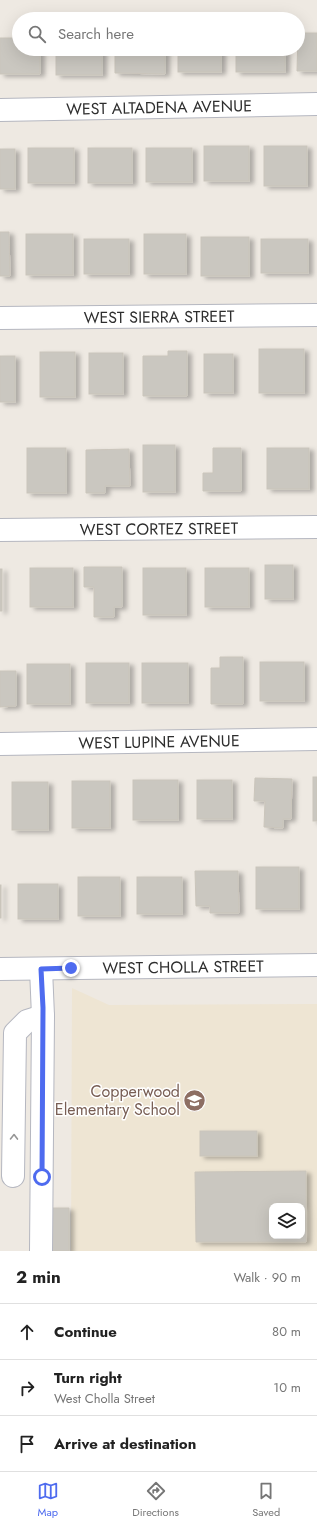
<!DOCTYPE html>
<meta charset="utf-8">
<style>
:root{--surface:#fff;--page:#f2f2f2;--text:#222;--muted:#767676;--line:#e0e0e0;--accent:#4e6bef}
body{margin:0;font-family:Jost,sans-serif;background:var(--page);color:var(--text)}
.controls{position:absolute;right:12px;bottom:12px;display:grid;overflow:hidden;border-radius:8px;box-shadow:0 4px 16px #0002}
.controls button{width:36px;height:36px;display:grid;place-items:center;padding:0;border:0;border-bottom:1px solid var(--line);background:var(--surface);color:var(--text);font:20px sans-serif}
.stop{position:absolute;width:12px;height:12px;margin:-9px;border:3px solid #4e6bef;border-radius:50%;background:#fff}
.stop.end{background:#4e6bef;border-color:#fff;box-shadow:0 1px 4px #0008}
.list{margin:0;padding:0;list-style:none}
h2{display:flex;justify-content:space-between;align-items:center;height:52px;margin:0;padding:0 16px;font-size:17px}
h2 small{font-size:13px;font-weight:400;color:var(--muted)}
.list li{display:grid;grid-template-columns:26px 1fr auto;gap:12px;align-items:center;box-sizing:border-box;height:56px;padding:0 16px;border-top:1px solid var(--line)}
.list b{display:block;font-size:15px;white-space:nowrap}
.list p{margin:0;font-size:13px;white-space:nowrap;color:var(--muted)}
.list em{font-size:13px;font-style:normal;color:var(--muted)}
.icon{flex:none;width:22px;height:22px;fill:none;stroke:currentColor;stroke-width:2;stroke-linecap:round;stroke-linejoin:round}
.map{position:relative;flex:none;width:317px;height:1251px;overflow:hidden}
.search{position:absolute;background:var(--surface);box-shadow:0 4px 16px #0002;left:12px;right:12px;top:12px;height:44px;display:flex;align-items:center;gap:10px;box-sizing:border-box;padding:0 14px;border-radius:22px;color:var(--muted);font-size:15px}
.sheet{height:220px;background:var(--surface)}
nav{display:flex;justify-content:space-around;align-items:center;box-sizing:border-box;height:56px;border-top:1px solid var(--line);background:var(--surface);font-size:11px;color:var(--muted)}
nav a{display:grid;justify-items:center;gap:2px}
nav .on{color:var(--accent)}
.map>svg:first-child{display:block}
</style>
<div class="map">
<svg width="317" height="1251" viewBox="0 0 317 1251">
<defs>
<filter id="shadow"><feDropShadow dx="4.5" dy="2.5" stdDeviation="2" flood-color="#0004"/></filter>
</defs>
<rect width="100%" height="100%" fill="#eee9e2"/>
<!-- education -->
<path fill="#eee5d3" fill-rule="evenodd" d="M72 988 109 1005 317 1004V1251H71ZM272 1206H302V1236H272Z"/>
<!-- building -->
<g fill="#cac7c0" stroke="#cac5bb" fill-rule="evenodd" filter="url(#shadow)">
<path d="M17 28H19V49H40V74H0V38H17Z"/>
<path d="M298 33H317V71H297Z"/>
<rect x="56" y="49" width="46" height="26"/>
<path d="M115 49H165V74L115 73Z"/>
<rect x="178" y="49" width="43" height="23"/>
<rect x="236" y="49" width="49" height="23"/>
<rect x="204" y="146" width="45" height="35"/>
<rect x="264" y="146" width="43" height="40"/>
<rect x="28" y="148" width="46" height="35"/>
<rect x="88" y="148" width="44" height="35"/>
<rect x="146" y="148" width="46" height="34"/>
<rect x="0" y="149" width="15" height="40"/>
<path d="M0 232H9L10 276H0Z"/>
<rect x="26" y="234" width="47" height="41"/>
<rect x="144" y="234" width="42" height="40"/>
<rect x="201" y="237" width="48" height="39"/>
<rect x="84" y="239" width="45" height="35"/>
<rect x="261" y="239" width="47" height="34"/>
<rect x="259" y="349" width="45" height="44"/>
<path d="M168 351H187V396H143V356H168Z"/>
<rect x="40" y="352" width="35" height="45"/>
<rect x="89" y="353" width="34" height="41"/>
<rect x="204" y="354" width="29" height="39"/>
<rect x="0" y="356" width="15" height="46"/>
<rect x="143" y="445" width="32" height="47"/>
<rect x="27" y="448" width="39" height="45"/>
<path d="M213 448H241V491H203V473H213Z"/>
<rect x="267" y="448" width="42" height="41"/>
<path d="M129 449 130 486H105V493H86V450Z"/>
<rect x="265" y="565" width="28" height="34"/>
<path d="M84 567H122V607H114V617H94V587H84Z"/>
<rect x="30" y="568" width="43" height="39"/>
<rect x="143" y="568" width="43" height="47"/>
<rect x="205" y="568" width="44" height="39"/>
<rect x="0" y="569" width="2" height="42"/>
<path d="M220 657H243V704H211V668H220Z"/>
<rect x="260" y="662" width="44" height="39"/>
<rect x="86" y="663" width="43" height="40"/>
<rect x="142" y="663" width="46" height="40"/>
<rect x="27" y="664" width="43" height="40"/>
<path d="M0 671H16V706L0 707Z"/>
<rect x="313" y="777" width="4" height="44"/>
<path d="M255 778 292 779 291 819H283V828L264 827 265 801H254Z"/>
<rect x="133" y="780" width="45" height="40"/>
<rect x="197" y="780" width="35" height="39"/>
<rect x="72" y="781" width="38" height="47"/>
<rect x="12" y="782" width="36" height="48"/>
<rect x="256" y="867" width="43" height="42"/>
<path d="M195 871H238L239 913H210V906H196Z"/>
<rect x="78" y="877" width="42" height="39"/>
<rect x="137" y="877" width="45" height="37"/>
<rect x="18" y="884" width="40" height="35"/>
<rect x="0" y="885" width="1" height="33"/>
<rect x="200" y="1131" width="57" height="25"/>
<path d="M306 1171V1242H196L195 1172ZM272 1206H302V1236H272Z"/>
<path d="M51 1208H69V1251H50Z"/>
</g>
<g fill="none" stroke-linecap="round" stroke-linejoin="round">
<defs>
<g id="minor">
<path id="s1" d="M0 110 317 104"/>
<path id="s2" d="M0 318 317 315"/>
<path id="s3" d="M0 530 317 527"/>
<path id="s4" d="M0 744 317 739"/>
<path id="s5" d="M0 969 317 965"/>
<path d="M13 1176 15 1033 27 1021 43 1016"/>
<path d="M41 1251 43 1016 41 969"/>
</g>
</defs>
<!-- minor casing -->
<use href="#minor" stroke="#b5b7c0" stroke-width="24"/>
<!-- minor -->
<use href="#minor" stroke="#fff" stroke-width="22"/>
</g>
<!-- one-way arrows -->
<defs><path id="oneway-chevron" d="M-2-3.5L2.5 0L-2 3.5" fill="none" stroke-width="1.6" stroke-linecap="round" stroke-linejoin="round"/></defs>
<use stroke="#969696" href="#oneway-chevron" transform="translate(14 1137) rotate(-89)"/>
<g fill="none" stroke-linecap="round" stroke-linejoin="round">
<!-- route -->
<path stroke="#4e6bef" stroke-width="5" d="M42 1177 43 1008 41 969 71 968"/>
</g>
<!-- icons -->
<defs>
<symbol id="school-disc" viewBox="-11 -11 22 22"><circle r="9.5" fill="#8d6e63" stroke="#fff"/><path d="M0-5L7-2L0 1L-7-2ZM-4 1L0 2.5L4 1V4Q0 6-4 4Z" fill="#fff"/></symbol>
</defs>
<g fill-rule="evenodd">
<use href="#school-disc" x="182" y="1088" width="25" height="25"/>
</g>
<g text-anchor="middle" stroke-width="3" stroke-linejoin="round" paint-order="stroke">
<!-- street labels -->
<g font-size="16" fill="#2e2e2e" stroke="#fff">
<text dy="6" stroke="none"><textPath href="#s1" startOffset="159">WEST ALTADENA AVENUE</textPath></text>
<text dy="6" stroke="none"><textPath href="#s2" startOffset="159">WEST SIERRA STREET</textPath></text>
<text dy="6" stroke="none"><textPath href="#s3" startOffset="159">WEST CORTEZ STREET</textPath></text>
<text dy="6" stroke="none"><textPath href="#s4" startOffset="159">WEST LUPINE AVENUE</textPath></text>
<text dy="6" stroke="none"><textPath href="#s5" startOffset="183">WEST CHOLLA STREET</textPath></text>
</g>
<!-- education labels -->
<g font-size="16" fill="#785e54" stroke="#fff" text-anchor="end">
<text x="180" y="1097">Copperwood<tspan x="180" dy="18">Elementary School</tspan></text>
</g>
</g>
</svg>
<div class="controls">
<button><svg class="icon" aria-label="layers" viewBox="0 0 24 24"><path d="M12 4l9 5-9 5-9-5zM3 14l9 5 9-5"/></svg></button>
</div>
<div class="stop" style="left:42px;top:1177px"></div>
<div class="stop end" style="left:71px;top:968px"></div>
<div class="search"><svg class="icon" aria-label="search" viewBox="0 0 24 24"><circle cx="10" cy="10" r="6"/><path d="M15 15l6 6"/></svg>Search here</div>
</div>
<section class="sheet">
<h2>2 min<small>Walk · 90 m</small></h2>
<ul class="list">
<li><svg class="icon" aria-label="ahead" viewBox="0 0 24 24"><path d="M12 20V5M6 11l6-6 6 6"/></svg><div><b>Continue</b></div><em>80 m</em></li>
<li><svg class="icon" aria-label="right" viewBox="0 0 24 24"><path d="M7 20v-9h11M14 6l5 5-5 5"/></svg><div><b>Turn right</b><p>West Cholla Street</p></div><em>10 m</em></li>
<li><svg class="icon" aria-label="arrive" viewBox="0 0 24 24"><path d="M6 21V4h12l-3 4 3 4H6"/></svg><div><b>Arrive at destination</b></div></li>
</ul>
</section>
<nav>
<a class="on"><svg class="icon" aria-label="map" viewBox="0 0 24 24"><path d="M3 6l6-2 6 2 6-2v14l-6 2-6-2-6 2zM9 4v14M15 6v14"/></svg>Map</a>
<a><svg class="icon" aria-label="directions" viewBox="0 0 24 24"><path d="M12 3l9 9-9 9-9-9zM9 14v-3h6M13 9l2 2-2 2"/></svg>Directions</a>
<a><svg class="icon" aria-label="saved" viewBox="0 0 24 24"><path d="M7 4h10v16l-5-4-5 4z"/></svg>Saved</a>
</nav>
